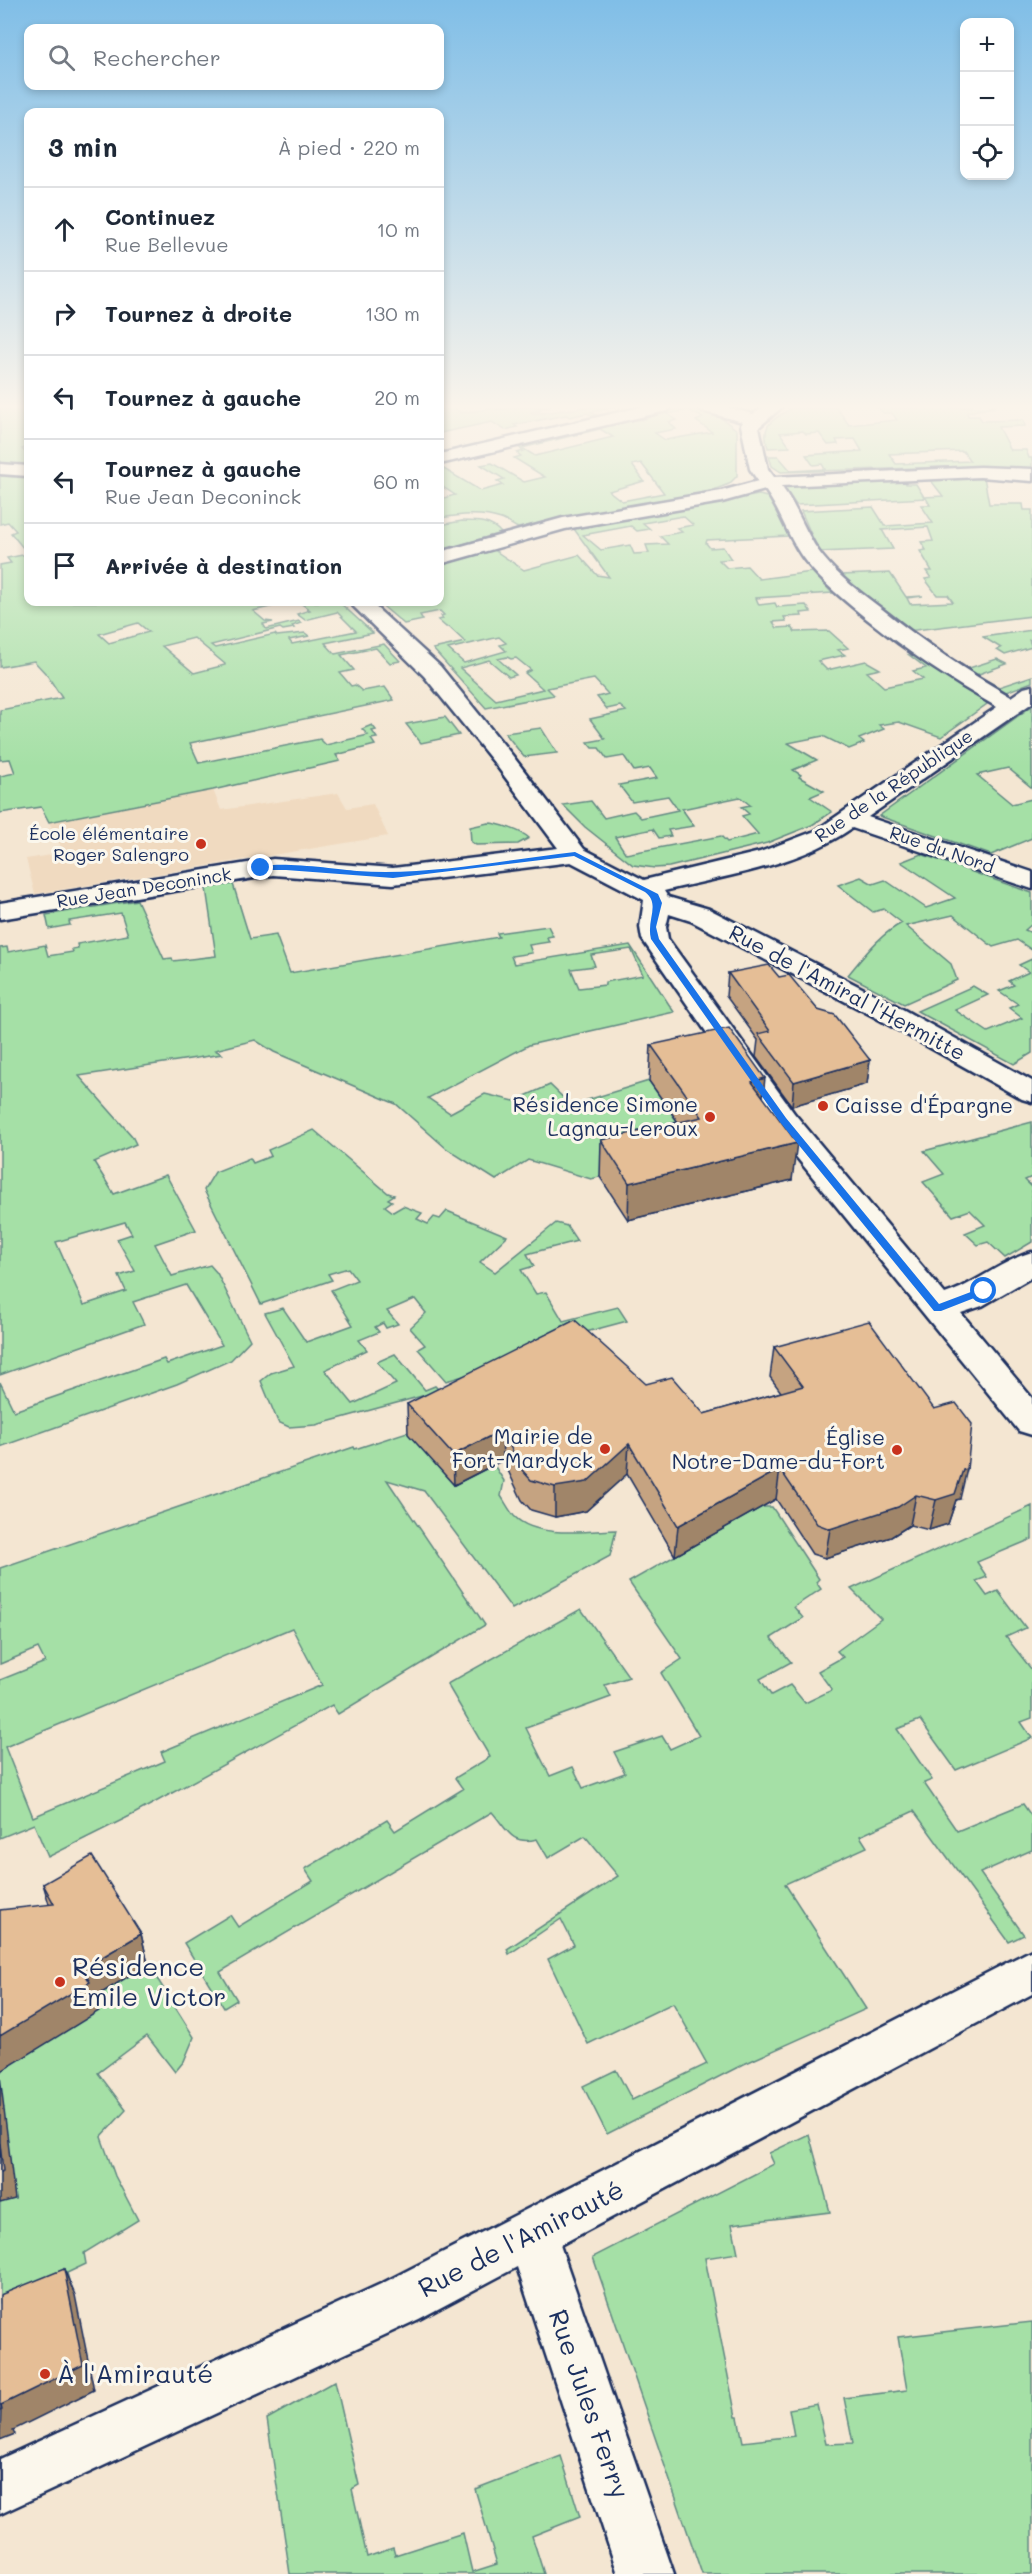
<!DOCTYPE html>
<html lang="fr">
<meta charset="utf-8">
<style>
:root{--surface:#fff;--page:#f6f6f7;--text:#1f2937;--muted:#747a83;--line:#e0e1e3}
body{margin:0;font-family:Mali,sans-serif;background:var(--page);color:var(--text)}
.controls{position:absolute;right:18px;top:18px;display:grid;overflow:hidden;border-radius:12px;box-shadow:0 3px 9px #0003}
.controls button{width:54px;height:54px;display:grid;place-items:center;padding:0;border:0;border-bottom:2px solid var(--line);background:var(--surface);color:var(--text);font:30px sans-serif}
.stop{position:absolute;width:18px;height:18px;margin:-14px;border:4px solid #1a73e8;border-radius:50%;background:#fff}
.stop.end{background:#1a73e8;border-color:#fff;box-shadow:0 2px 6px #0008}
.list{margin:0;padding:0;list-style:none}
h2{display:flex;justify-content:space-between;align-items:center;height:78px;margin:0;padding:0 24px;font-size:26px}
h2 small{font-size:20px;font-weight:400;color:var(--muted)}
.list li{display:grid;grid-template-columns:39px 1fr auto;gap:18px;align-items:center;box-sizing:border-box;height:84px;padding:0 24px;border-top:2px solid var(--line)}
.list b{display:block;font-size:22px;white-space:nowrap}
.list p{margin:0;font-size:20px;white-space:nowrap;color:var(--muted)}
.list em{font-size:20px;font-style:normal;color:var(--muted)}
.icon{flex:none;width:33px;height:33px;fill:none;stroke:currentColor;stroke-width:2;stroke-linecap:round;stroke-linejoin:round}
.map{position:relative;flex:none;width:1032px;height:2574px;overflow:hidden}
.search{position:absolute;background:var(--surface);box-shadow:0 3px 9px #0003;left:24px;top:24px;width:420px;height:66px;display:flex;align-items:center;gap:15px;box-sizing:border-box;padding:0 21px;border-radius:12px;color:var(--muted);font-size:22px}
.panel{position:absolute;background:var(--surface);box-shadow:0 3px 9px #0003;left:24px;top:108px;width:420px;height:498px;border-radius:12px}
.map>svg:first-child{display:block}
</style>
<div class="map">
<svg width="1032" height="2574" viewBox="0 0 1032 2574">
<rect width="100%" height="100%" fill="#f4e6d2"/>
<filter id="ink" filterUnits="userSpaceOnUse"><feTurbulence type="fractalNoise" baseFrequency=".0167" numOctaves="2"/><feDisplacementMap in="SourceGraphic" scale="12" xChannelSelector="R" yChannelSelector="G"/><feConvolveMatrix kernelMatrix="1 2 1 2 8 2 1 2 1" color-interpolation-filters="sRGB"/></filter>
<g filter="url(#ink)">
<!-- built -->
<path fill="#f0dac0" d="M213 790 221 810 338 793 347 808 373 804 388 836 35 894 26 859 64 853 49 822Z"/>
<!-- green -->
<g fill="#a5e0a6" stroke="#608882" stroke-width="1.5" fill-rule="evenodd">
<path d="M28 407V447L22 449 28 455V465L2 463 0 460V408Z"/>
<path d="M440 407H453L461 413 495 408 497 410 518 407H551L538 408 540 411 531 412 532 414 590 407H616L591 412 600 417 597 418 587 413 570 417 566 415 514 425 517 427 505 430 492 422 440 433Z"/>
<path d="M682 407 716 414 737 430V476L729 484 708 492 564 517 518 528C512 525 507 521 501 519 481 512 459 515 440 518V499L455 495 440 485V470L444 469 481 491 503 485 497 481 504 479 481 465 492 463 524 482 545 477 514 458 521 456 517 453 523 451 516 445 636 418 641 420ZM689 410 703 418 696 421 712 432 665 440 655 433 676 429 669 422 677 420 667 414ZM600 429 613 437 535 456 522 448ZM641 463 664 493 622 501 609 491 644 481 632 465Z"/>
<path d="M793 407H836L849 425 897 420 892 413H883L878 407H995L967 412 968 416H979L982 421 1023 420 1025 426 998 427 1010 450H1026L1029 458H1032V469L984 466 781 472 772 466 769 456H778L791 471 825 469 822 464 813 465 806 455 862 451 855 439 836 440 838 444 828 445 819 433 806 434 803 431 780 433 790 447 768 448C760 422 774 420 793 407ZM963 451 970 461 896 464 889 454Z"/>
<path d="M0 476 28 478V534L24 535 28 541V602H291L253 611 265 621 273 622 263 624 266 629 299 621 301 623 292 626 294 628 283 630 280 628 211 645 215 648 275 634 277 636 305 633 309 636 289 640 292 644 356 631 337 612 305 620 297 614 310 610 299 602H339L373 633 325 643 335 654 384 644 400 661 390 663 376 648 341 655 354 670 340 673 351 686 355 685 362 691 385 687 394 700 190 743 199 763 320 739 326 745 368 735 362 729 372 725 376 730 372 731 377 738 371 739 375 745 336 755 340 761 213 790 49 822 41 807 0 813V776L15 773 10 759 0 760V710L62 698 47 675 34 661 0 667V565L11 563 7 558 28 554 11 533 16 531 8 522 0 524ZM138 623 149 632 109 643 99 634ZM194 638 225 664V665L194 673 162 646Z"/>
<path d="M984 477 989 504H1023L1024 510H1032V616L907 631 865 598 842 575 890 573 906 597 923 596 907 598 910 604 953 602 948 595H937L925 579 931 578 926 571H932L920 551 926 550 921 542 933 541 928 527 882 530 893 549 819 552 801 511 873 507 885 526 933 523 921 505H930L926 498 796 505 784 487 903 478 906 484H916L924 497 943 496 929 478Z"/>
<path d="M759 495 771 498 788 536 707 540 706 543 710 548 723 547 731 559 719 560 727 568 747 566 759 579 812 572 832 593 756 598 759 605 775 603 777 607 806 605 811 612 801 613 802 616 784 617 786 621 773 622 777 628 792 627 795 632 829 631 848 648 838 650 845 655 818 661 827 670 866 661 880 669 867 672 884 687 923 679 913 671 926 668 909 655 916 656 985 701 987 704 941 737 899 722 879 725 884 729 859 739 864 743 849 749 823 736 788 743 817 760 793 770 801 775 799 777 824 791 810 797 832 812 812 825 767 843 669 867 655 868 633 865 585 827 563 805 591 801 604 818 634 811 641 818 678 810 668 796 632 802 619 785 657 778 650 768 634 771 624 756 607 759 599 748H593L588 742 605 739 590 719 626 711 620 706 607 709 597 697 608 694 594 679 547 688 554 695 486 708 433 649 465 642 449 627H446L438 620 443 619 441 616 444 615 440 611 420 615 423 620 404 624 378 602H440V565L494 550 524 570 579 555 597 575 609 577 574 529ZM683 516 693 525 677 528 682 532 660 536 668 544 646 545 649 553 634 554 630 545 601 550 583 535 631 526 637 531 650 529 643 523ZM499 637 506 643 500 645 506 651 464 663 448 649ZM507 657 511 659 516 658 531 670 525 673 543 689 496 700 460 668 489 660 509 677 516 675 498 659ZM740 797 750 805 741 807 749 814 742 816 758 834 727 842 721 836 626 854 615 837 653 829 659 838 671 836 668 830 694 826 682 809Z"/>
<path d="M462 521C477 521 491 521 501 533L440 551V525Z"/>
<path d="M1032 630V639L1029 640 1032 647 1005 655 997 650 1001 648 983 637Z"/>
<path d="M997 659 1007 664 976 675 999 687 1032 676V682L1001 694 963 670Z"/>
<path d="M1032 706V788L1008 768 977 775 1012 804 1032 799V838L991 855 879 816Z"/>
<path d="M445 717 459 735 421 743 406 724Z"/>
<path d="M541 728 557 753 524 757 505 733Z"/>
<path d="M488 823C498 823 522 831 529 838L518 844 476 845 471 842 470 827Z"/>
<path d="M921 854 1032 893V924L1025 930 1032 933V950L1017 940 993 947 953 915 906 926 951 964 957 980 904 1004 848 975C864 956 880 934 902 923L884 909 873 912 838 885 861 877 873 884 885 880 926 908 955 898 901 862Z"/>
<path d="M233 884 250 939 276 935 290 973 499 937 497 933 548 926 553 936 547 937 549 942 529 945 532 953 511 956 514 964 630 945 674 1012 529 1045 428 1098 450 1113 485 1094 514 1101 550 1085 575 1109 590 1103 587 1100 649 1081 699 1153 591 1179 528 1160 496 1180 447 1149 396 1104 274 1052 255 1040 215 1050 222 1054 79 1076 132 1136 136 1144 94 1162 114 1194 166 1175 196 1230 155 1244 172 1276 210 1265 217 1273 250 1340 231 1360 177 1384 0 1447V1382L14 1411 164 1359 167 1364 222 1345 186 1285 133 1302 144 1324 0 1375V948L7 947 8 952 45 945 48 956 73 952 72 949 78 948 77 944 128 935 121 913 69 921 70 925 49 929 46 915 137 900 164 959 172 958 173 961 216 956 206 888ZM631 949 643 975 605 982V985L579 988 571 969 595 966 591 955ZM125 1222 132 1234 117 1239 135 1271 119 1276 126 1291 84 1305 56 1242Z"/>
<path d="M1032 959V1053L1014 1064 917 1011 973 986 988 995 955 1010 988 1032 1022 1018 1009 1008 1018 1004 999 991 1014 985 1009 981 1029 972 1019 965Z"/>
<path d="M1032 1122V1177L1025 1180 1032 1187V1242L1005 1258 988 1242 978 1245 965 1233 985 1225 970 1210 953 1216 923 1182 944 1174 924 1151Z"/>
<path d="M314 1130 388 1193 394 1195 388 1199 392 1201 385 1206 393 1212 403 1206 422 1213 417 1219 428 1224 434 1217 440 1219 447 1211 507 1236 480 1262 495 1272 556 1223 567 1226 577 1241 527 1254 534 1266 521 1270 536 1294 546 1292 563 1321 618 1307 627 1321 586 1332 534 1356 446 1381 418 1349 425 1345 410 1328 426 1313 415 1299 387 1311 398 1324 386 1328 383 1323 375 1327 379 1332 359 1340 367 1350 325 1370 353 1404 396 1384 377 1362 395 1354 425 1390 435 1386 440 1391 316 1425 289 1427 278 1422 261 1381 271 1373 294 1366 265 1313 283 1308 306 1342 353 1325 331 1290 357 1280 348 1268 328 1274 332 1280 261 1304 204 1190 215 1172 250 1158 253 1163 271 1156 268 1150Z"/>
<path d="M407 1432 454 1485 494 1465 504 1481 501 1496C505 1502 509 1510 514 1516 536 1539 588 1531 616 1530L610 1556 512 1609 424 1491 387 1480 485 1625 338 1714 332 1705 132 1815 48 1857 34 1824 0 1838V1680L45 1662 38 1648 0 1664V1568L354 1447 355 1449ZM292 1628 322 1685 161 1752 165 1761 33 1817 5 1747Z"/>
<path d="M1032 1506V1539L977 1562 987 1577 976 1581 987 1596 998 1591 1026 1628 1006 1637 1032 1670V1718L1021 1722 1032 1738 956 1770 920 1720 897 1729 932 1780 924 1783 957 1831 1023 1804 1032 1817V1850L980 1873 1024 1935 1009 1942 914 1811 860 1836 867 1847 785 1884 866 2009 744 2064 607 2134 583 2086 616 2070 632 2100 707 2064 673 2003 588 2044 548 1959 574 1945 561 1919 509 1954 507 1949 618 1876 585 1836 548 1858 537 1839C511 1846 507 1829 492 1812L220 1972 237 2000 224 2008 184 1943 230 1915 238 1927 313 1881 305 1869 387 1820 395 1831 463 1789 455 1778 490 1757 447 1684 581 1609 629 1677 605 1685 611 1697 526 1728 550 1776 573 1767 583 1788 625 1773 614 1752 662 1736 670 1749 699 1736 661 1673 682 1659 629 1582 761 1507H772L776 1513 819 1579 816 1582 821 1589 794 1607 803 1618 771 1638 791 1662 760 1679 771 1695 790 1685 805 1703 832 1690 818 1671 843 1657 837 1651 881 1619 851 1589Z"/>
<path d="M148 1964 194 2037 184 2061 175 2072 147 2036 98 2073 126 2110 101 2137 115 2176 138 2220 84 2253 86 2264 67 2273 73 2296 43 2308 0 2303V2045L91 1999Z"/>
<path d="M809 2134 830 2212 732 2224 738 2253 705 2258 736 2417H738L743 2442 794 2436 789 2409 817 2404 826 2444 853 2443 844 2398 907 2390 898 2337 1032 2322V2574H702L593 2257 774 2164 769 2153Z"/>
<path d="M335 2381 359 2485 352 2489 367 2557 393 2548 395 2555 463 2533 472 2572 497 2564 475 2489 561 2456 580 2517 532 2536 544 2574H290L267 2419Z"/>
</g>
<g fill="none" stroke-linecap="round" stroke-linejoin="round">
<defs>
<g id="street">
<path d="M641 407H671L668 411 662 412 440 464V454Z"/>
<path d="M699 407H726L753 414 763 407H782L759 427 768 469 774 477 980 467 1032 469V481L980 477 781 486C798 508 807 538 823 557 840 578 861 593 882 609 923 642 966 671 1011 697L1024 688 1032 686V703L868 817 1032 872V889L852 828C798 866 728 875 664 891L668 897 709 909 895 1005 1032 1081V1102L1022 1099 875 1017 691 921 669 914 666 927 668 939 794 1113 945 1294C976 1284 1001 1261 1032 1252V1277L982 1306 961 1313 1032 1398V1435L1019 1431 772 1127 642 939 640 927 644 900 571 862 393 884 273 875 0 919V903L273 859 393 868 558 848 496 765 424 676 349 602H370L440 666 512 755 584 849 644 880 760 852 815 831 997 707C951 681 908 652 867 619 845 601 824 584 806 562 789 541 782 513 765 490L722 502 565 529 440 564V552L563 518 721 491 758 481 750 469 741 425 743 422 702 411Z"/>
<path d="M0 464 28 466V476L0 474Z"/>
<path d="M1032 1950V1994L560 2245 674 2574H618L517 2267 419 2319 0 2514V2459L383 2283Z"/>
</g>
</defs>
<!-- street casing -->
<use href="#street" stroke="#1b2f5e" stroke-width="5"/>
<!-- street -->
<use href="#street" fill="#fbf7ec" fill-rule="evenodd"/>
</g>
<!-- wall -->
<g fill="#c5a381" stroke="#1b2f5e" stroke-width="1.5">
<path d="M728 973 779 977 818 1010 870 1060 867 1084 792 1106 756 1057 758 1040 726 996Z"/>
<path d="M651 1045 763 1097 792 1180 628 1220 600 1177 601 1140 678 1122 649 1081Z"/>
<path d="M774 1347 960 1499 956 1500 948 1524 929 1530 910 1525 891 1537 825 1558 812 1554 776 1499 675 1556 627 1474 586 1511 555 1517 531 1510 522 1500 503 1460 454 1485 408 1434 407 1404 646 1384 704 1414 781 1392 770 1377Z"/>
<path d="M43 1884 141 1934 148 1964 95 1997 99 2011 49 1904Z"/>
</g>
<!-- shaded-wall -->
<g fill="#a08569" stroke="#1b2f5e" stroke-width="1.5">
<path d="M870 1060 867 1084 792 1106 794 1082Z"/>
<path d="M765 1078 761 1115 752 1082Z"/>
<path d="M797 1143 792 1180 628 1220 629 1183Z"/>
<path d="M502 1430 503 1460 454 1485 453 1455Z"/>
<path d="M629 1444 627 1474 586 1511 555 1517V1487Z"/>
<path d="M780 1469 776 1499 675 1556 678 1526Z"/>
<path d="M967 1469 960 1499 956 1500 948 1524 929 1530 936 1500 963 1470Z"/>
<path d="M916 1495 910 1525 891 1537 825 1558 830 1529Z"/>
<path d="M141 1934 148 1964 95 1997 99 2011 0 2072V2036L82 1969Z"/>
<path d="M0 2076 15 2199 0 2203Z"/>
<path d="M64 2269 75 2295 94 2390 13 2430 15 2434 0 2440 1 2405Z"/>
</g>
<!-- building -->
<g fill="#e5be96" stroke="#1b2f5e" stroke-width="1.5">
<path d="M769 965 779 977 789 975 818 1010 835 1015 870 1060 794 1082 758 1034 770 1031 728 973Z"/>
<path d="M729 1028 765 1078 752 1082 797 1143 629 1183 601 1140 702 1117 651 1045Z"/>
<path d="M575 1320 646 1384 672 1377 704 1414 803 1386 774 1347 869 1321 934 1409 956 1403 972 1424 967 1469 963 1470 955 1494 936 1500 916 1495 898 1507 830 1529 817 1524 780 1469 678 1526 629 1444 587 1482 555 1487 531 1480 522 1470 502 1430 453 1455 407 1404Z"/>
<path d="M92 1856 141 1934 82 1969 90 1982 0 2036V1910L54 1904 43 1884Z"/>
<path d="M0 2143 3 2171 0 2172Z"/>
<path d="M64 2269 83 2365 1 2405 2 2410 0 2411V2295Z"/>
</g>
</g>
<!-- sky -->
<linearGradient id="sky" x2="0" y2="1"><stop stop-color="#80bee7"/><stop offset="0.53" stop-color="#faf4eb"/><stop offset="1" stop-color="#faf4eb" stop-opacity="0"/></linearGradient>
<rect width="1032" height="767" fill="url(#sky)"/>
<!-- route -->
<path fill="#1a73e8" d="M575 852 658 894 662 903 656 927 659 939 786 1118 939 1304 984 1287 989 1291 987 1293 941 1311H934L780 1122 651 939C646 920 661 904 645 892L574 856 393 878 286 870H261L257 868C271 860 337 869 357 871 429 876 503 860 575 852Z"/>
<!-- markers -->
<g fill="#c8321e" stroke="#fbf7ec" stroke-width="2">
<circle cx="201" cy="844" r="6"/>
<circle cx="823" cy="1106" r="6"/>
<circle cx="710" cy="1117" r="6"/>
<circle cx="605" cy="1449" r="6"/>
<circle cx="897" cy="1450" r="6"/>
<circle cx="60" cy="1982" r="6"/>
<circle cx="45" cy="2374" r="6"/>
</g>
<g text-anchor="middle" stroke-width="6" stroke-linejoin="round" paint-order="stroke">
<!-- far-street labels -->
<g font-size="18" fill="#1b2f5e" stroke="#fbf7ec">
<text transform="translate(894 786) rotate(-34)" y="6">Rue de la République</text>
<text transform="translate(942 850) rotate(19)" y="6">Rue du Nord</text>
<text transform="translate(144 888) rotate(-9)" y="6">Rue Jean Deconinck</text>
</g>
<!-- far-poi labels -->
<g font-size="18" fill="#1b2f5e" stroke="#fbf7ec" text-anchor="end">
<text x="189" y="840">École élémentaire<tspan x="189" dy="21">Roger Salengro</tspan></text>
</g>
<!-- street labels -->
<g font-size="21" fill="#1b2f5e" stroke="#fbf7ec">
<text transform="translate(847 993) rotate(28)" y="7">Rue de l'Amiral l'Hermitte</text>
</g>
<!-- poi labels -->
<g font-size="21" fill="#1b2f5e" stroke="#fbf7ec" text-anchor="end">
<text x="698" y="1112">Résidence Simone<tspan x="698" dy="24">Lagnau-Leroux</tspan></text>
<text x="835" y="1113" text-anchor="start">Caisse d'Épargne</text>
<text x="593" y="1444">Mairie de<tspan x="593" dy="24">Fort-Mardyck</tspan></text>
<text x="885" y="1445">Église<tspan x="885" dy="24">Notre-Dame-du-Fort</tspan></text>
</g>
<!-- near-poi labels -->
<g font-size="26" fill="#1b2f5e" stroke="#fbf7ec" text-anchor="start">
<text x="72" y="1976">Résidence<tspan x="72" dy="30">Emile Victor</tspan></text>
<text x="57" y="2383">À l'Amirauté</text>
</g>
<!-- near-street labels -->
<g font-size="26" fill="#1b2f5e" stroke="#fbf7ec">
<text transform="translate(521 2239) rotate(-27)" y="9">Rue de l'Amirauté</text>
<text transform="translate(589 2404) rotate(71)" y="9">Rue Jules Ferry</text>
</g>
</g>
</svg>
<div class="controls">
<button>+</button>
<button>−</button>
<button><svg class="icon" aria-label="locate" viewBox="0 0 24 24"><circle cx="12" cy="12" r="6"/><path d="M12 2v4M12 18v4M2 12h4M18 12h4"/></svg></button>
</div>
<div class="stop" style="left:984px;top:1291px"></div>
<div class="stop end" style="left:261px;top:868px"></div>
<div class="search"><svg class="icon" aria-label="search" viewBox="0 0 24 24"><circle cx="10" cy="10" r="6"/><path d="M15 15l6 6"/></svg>Rechercher</div>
<section class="panel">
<h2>3 min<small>À pied · 220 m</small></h2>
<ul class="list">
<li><svg class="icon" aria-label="ahead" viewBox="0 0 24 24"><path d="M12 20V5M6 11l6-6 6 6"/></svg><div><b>Continuez</b><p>Rue Bellevue</p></div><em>10 m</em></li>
<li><svg class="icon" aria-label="right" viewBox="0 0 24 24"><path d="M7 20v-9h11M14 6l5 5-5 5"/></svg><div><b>Tournez à droite</b></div><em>130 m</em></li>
<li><svg class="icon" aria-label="left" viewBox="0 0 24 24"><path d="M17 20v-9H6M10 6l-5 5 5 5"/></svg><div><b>Tournez à gauche</b></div><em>20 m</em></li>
<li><svg class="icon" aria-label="left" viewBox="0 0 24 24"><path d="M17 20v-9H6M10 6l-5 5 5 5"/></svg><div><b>Tournez à gauche</b><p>Rue Jean Deconinck</p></div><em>60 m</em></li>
<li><svg class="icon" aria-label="arrive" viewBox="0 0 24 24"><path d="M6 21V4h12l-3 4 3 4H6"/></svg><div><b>Arrivée à destination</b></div></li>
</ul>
</section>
</div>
